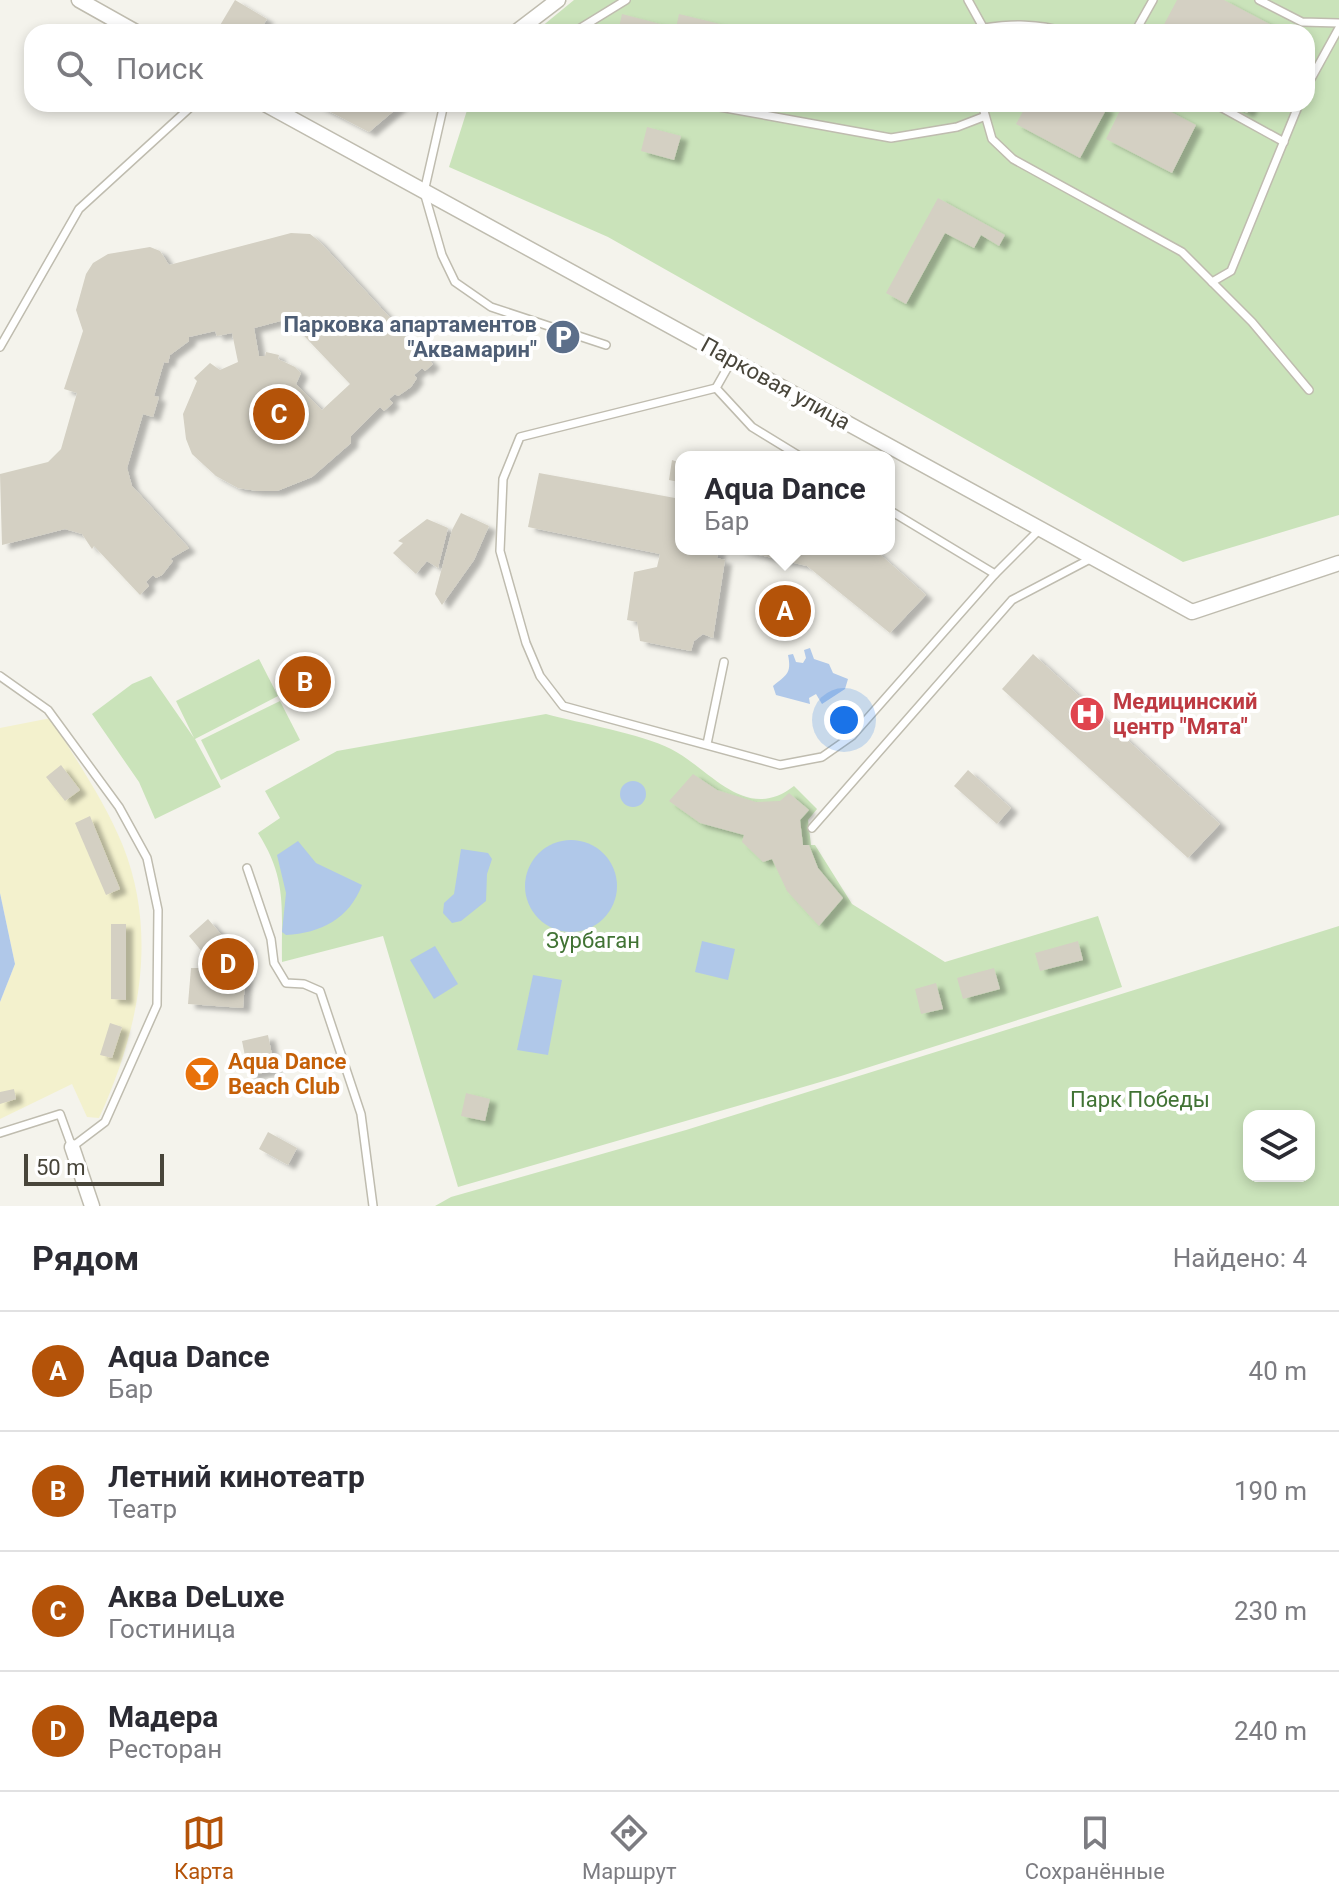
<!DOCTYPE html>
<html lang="ru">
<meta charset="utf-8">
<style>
:root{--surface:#fff;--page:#f7f7f7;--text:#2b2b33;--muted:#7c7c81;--line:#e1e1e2;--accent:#b45309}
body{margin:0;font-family:Roboto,sans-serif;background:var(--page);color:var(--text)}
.controls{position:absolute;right:24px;bottom:24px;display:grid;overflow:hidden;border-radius:16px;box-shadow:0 4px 12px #0003}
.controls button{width:72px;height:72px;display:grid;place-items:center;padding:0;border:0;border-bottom:2px solid var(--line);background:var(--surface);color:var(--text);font:40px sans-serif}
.scale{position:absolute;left:24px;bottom:20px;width:140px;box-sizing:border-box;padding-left:8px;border:4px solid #48453a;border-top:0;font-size:22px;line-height:28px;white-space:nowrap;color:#48453a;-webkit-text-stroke:6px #fff;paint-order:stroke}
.you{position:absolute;left:844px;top:720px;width:28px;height:28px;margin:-20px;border:6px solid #fff;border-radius:50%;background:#1a73e8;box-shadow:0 0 0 12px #1a73e833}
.badge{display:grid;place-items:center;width:52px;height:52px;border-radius:50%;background:var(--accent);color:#fff;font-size:26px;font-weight:700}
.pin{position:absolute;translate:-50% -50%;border:4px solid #fff;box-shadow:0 2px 8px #0006}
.popup{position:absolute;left:675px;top:451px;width:220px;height:104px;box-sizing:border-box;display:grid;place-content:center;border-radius:16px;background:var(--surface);filter:drop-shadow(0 2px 6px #0005);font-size:26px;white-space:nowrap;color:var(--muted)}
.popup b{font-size:30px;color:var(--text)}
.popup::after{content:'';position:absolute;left:50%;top:100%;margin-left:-16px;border:16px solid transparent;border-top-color:var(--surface)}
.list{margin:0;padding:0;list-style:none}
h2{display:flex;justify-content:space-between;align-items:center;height:104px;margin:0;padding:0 32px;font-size:34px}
h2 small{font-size:26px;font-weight:400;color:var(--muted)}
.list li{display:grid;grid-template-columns:52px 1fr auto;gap:24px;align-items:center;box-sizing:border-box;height:120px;padding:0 32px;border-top:2px solid var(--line)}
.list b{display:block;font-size:30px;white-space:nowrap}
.list p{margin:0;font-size:26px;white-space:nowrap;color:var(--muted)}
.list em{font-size:26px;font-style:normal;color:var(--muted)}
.icon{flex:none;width:44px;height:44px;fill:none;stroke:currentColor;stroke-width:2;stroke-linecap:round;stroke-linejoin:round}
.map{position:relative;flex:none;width:1339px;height:1206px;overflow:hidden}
.search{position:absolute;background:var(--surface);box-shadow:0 4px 12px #0003;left:24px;right:24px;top:24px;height:88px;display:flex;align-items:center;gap:20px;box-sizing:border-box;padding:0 28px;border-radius:24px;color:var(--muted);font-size:30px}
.sheet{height:584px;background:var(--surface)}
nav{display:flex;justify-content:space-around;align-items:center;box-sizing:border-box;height:112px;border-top:2px solid var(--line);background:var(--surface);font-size:22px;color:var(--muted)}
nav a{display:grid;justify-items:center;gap:4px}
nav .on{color:var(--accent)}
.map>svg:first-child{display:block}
</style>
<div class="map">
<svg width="1339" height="1206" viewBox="0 0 1339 1206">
<defs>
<filter id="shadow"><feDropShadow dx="7" dy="4.5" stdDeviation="2" flood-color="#0004"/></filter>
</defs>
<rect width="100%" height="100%" fill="#f4f3ec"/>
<!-- green -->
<g fill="#cae3ba" fill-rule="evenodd">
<path d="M574 0H1339V515L1183 562 608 237 449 167 469 104H1307V32H535Z"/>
<path d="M259 659 278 696 195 739 221 787 155 819 139 782 92 714 132 684 151 676 194 738 176 701Z"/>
<path d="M280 701 300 740 221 780 201 740Z"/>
<path d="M546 714C579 723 642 734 671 749 710 769 746 824 794 786L817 809 808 820 811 845H815L852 904 945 962 1098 916 1122 987 841 1076 458 1187 383 936 282 962C281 910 288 880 258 833L280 818 265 791 337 751Z"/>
<path d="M1339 926V1206H435L451 1197 686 1130ZM1249 1116H1309V1176H1249Z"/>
</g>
<!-- sand -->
<path fill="#f3f1cd" d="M51 718C75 759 105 801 123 846 159 937 138 1033 99 1118L87 1117 72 1084 0 1119V1002L15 964 0 893V728Z"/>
<!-- water -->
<g fill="#b0c8e9">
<path d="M810 648 814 659 829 664 833 673 848 679 845 689 822 704 816 694 809 698 810 704 776 695 773 686C786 675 792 674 788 655L793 654 796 662 803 663 806 658 804 650Z"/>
<circle cx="633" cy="794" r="13"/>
<circle cx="571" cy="886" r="46"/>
<path d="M298 841 316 863 362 885C349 919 321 933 286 935L282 932 286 893 277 855Z"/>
<path d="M461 849 488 853 492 859 487 874 486 901 461 921 452 923 443 913 444 903 454 894Z"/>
<path d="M0 893 15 964 0 1002Z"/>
<path d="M702 941 735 949 728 980 695 972Z"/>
<path d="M435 946 458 984 434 999 410 960Z"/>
<path d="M533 975 562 980 548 1055 517 1050Z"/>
</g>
<!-- building -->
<g fill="#d4d0c3" fill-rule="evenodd" filter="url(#shadow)">
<path d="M235 0 267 19 259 32H227L219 27Z"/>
<path d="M1177 0H1224L1285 32H1160Z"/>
<path d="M622 14 676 28 679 14 720 24 718 32H618Z"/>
<path d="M315 104H402L369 132Z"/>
<path d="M1027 104H1099L1107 108 1080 158 1016 124Z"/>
<path d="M1123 104H1156L1196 125 1172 173 1106 139Z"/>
<path d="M1229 104H1252L1247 113Z"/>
<path d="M647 127 681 136 674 160 641 151Z"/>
<path d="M938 198 1005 235 999 246 981 235 974 248 945 233 906 304 886 293Z"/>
<path d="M291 233 310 234 319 241 433 364 425 371 422 368 414 375 417 378 411 387 398 396 395 394 389 399 393 403 384 411 380 407 351 436V443L312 477 277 491H257L238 488 216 476 192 454 186 439 183 414 197 381 194 378 210 363 220 370 238 362 232 333 217 336 215 331 189 337V341L170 355 168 363 164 362 154 396 159 397 153 417 143 414 127 468 132 486 189 548 170 559 173 561 162 575 156 578 153 575 146 582 149 586 140 595 94 546 92 549 82 534 65 529 2 545 0 474 48 462 61 449 77 393 64 389 83 331 76 310 86 274 93 263 108 254 150 247 160 251 169 265ZM288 319 350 384 322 410 296 384 301 373 295 367 278 359 279 355 266 352 265 356H259L254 328Z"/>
<path d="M672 460 681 463V549H719L717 558 725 560 713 638 703 634 694 641 691 651 640 641 637 622 627 620 634 572 657 567 660 554 528 527 539 473 675 498 678 482 669 480Z"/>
<path d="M461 513 489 526 474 560 442 605 435 594 452 530Z"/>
<path d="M427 519 448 528 438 568 427 561 416 574 393 553 403 543 398 541Z"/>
<path d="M734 549H874L926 595 890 633 807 566Z"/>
<path d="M1033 654 1220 824 1188 858 1002 689Z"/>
<path d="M61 765 80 790 65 801 46 777Z"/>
<path d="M968 770 1011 808 997 824 954 786Z"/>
<path d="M693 774 717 790 756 802 780 801 789 793 809 810 800 820 803 845H809L818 868 843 898 819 926 787 891 772 859 763 862 742 842 744 835 700 823 669 801Z"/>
<path d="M90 816 120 889 106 895 75 823Z"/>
<path d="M208 919 230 945 248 946 243 1008 188 1004 191 968H209V960L189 936Z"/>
<path d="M111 924H126V1000L111 999Z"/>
<path d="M1078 941 1083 960 1040 971 1035 953Z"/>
<path d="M994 968 1000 989 963 999 957 978Z"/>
<path d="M936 983 943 1009 921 1014 915 989Z"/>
<path d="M110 1023 122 1027 112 1058 100 1055Z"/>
<path d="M268 1035 275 1070 249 1076 242 1041Z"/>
<path d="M14 1089 16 1099 0 1104V1092Z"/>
<path d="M466 1093 490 1099 485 1121 461 1116Z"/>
<path d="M268 1132 297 1148 288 1165 259 1149Z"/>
</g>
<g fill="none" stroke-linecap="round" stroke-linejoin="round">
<defs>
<g id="service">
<path d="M968 0 984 29"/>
<path d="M1259 0 1302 22 1339 23"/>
<path d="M530 21 542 32"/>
<path d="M984 28C1012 24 1038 23 1065 32"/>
<path d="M574 32 626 0"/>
<path d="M1135 32 1153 0"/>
<path d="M1307 86 1339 28"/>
<path d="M444 104 424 192 442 255 455 282 491 307 606 345"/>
<path d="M703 104 891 138 957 127 983 117"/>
<path d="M982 104 992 139 1013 159 1182 252 1252 322 1309 390"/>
<path d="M1215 104 1284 142"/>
<path d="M1212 282 1231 271 1299 104"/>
<path d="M0 347 79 209 194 104"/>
<path d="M716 388 733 358"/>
<path d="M801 457 752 427 716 388 520 437 503 479 500 551 526 643 540 676 563 706 780 765 822 757 852 736 995 574 1039 530"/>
<path d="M889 510 995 574"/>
<path d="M0 676 48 710 119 807 147 858 158 910 157 1005 105 1122 72 1147 60 1114 0 1133"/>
<path d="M707 744 724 662"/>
<path d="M812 828 1012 600 1092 558"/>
<path d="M247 868 271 939 274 963 286 983 304 984 320 991 361 1114 373 1206"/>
</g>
<g id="minor">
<path d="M79 0 136 32"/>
<path d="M516 32 558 0"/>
<path d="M265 104 1192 612 1339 563"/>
<path d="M72 1147 92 1206"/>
</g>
</defs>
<!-- service casing -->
<use href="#service" stroke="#bfbcaf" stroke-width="10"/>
<!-- minor casing -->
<use href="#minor" stroke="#bfbcaf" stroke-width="17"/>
<!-- service -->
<use href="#service" stroke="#fff" stroke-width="7"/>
<!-- minor -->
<use href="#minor" stroke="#fff" stroke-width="14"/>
</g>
<!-- icons -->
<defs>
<symbol id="parking-disc" viewBox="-11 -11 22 22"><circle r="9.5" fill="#5c6f8a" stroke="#fff"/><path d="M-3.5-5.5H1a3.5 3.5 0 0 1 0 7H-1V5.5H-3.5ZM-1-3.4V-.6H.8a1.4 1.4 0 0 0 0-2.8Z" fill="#fff"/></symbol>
<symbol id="hospital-disc" viewBox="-11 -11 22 22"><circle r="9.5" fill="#e0444e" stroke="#fff"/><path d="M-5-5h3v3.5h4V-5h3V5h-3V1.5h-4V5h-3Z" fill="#fff"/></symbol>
<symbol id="bar-disc" viewBox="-11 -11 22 22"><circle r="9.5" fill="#e8710a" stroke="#fff"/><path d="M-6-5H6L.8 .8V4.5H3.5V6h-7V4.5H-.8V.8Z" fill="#fff"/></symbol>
</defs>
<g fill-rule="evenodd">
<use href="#parking-disc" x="543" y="317" width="40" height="40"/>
<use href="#hospital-disc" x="1067" y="694" width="40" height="40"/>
<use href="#bar-disc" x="182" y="1054" width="40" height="40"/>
</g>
<g text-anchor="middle" stroke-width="8" stroke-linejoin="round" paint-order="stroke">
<!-- service labels -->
<g font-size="22" font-weight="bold" fill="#4e5e75" stroke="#fff" text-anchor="end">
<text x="537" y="332">Парковка апартаментов<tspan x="537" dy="25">"Аквамарин"</tspan></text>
</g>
<!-- street labels -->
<g font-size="22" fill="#48453a" stroke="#fff">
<text transform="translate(776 383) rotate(29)" y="8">Парковая улица</text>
</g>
<!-- health labels -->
<g font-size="22" font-weight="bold" fill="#be3a42" stroke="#fff" text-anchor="start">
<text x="1113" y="709">Медицинский<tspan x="1113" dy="25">центр "Мята"</tspan></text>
</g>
<!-- park labels -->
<g font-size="22" fill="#417334" stroke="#fff">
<text x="593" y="948">Зурбаган</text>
<text x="1140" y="1107">Парк Победы</text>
</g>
<!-- food labels -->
<g font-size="22" font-weight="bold" fill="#c56008" stroke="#fff" text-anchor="start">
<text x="228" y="1069">Aqua Dance<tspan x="228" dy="25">Beach Club</tspan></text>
</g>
</g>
</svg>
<div class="controls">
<button><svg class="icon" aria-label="layers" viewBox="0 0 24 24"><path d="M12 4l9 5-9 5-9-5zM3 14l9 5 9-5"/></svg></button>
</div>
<div class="scale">50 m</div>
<div class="you"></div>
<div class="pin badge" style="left:785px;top:611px">A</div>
<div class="popup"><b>Aqua Dance</b>Бар</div>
<div class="pin badge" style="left:305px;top:682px">B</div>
<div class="pin badge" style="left:279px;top:414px">C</div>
<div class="pin badge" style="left:228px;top:964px">D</div>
<div class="search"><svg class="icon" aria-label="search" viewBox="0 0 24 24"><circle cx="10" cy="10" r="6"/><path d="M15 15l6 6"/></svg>Поиск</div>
</div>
<section class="sheet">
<h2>Рядом<small>Найдено: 4</small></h2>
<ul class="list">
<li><span class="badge">A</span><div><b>Aqua Dance</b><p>Бар</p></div><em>40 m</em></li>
<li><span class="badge">B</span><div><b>Летний кинотеатр</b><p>Театр</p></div><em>190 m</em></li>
<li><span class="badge">C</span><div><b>Аква DeLuxe</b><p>Гостиница</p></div><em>230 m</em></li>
<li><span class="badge">D</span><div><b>Мадера</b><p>Ресторан</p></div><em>240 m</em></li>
</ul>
</section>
<nav>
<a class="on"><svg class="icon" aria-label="map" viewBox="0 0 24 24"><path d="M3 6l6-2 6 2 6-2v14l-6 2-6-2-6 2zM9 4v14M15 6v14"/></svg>Карта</a>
<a><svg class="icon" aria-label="directions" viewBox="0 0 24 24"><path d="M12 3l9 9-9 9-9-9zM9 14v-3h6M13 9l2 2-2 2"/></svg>Маршрут</a>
<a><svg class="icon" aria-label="saved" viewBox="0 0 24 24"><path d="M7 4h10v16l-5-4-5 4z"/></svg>Сохранённые</a>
</nav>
